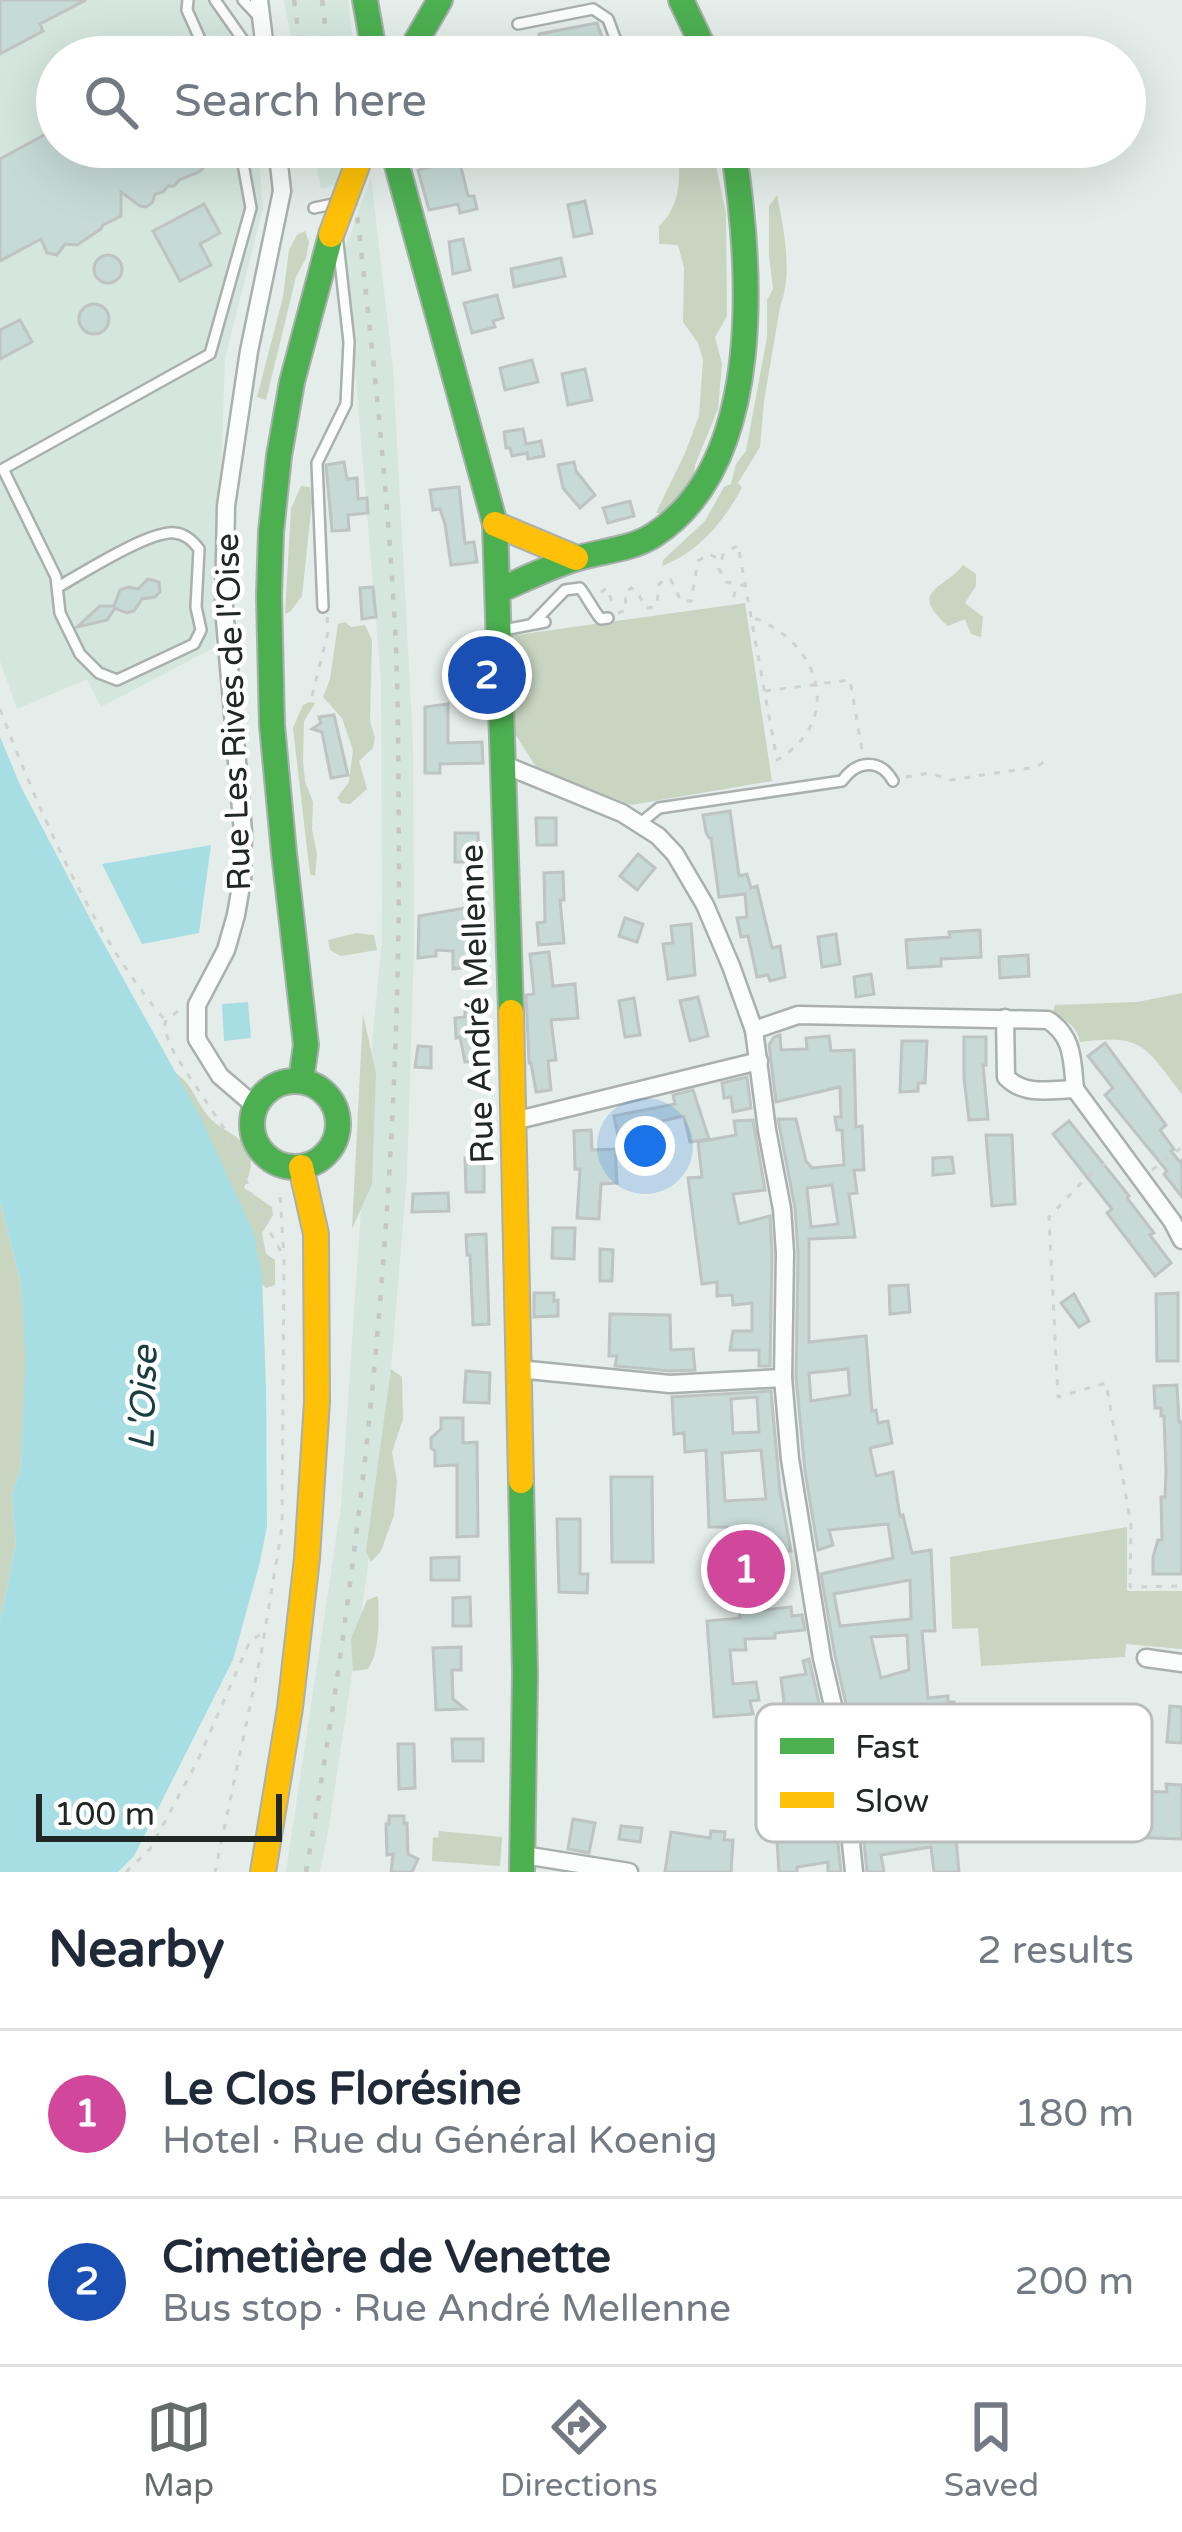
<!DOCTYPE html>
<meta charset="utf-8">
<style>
:root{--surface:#fff;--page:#f2f2f3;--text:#1f2937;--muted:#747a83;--line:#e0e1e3;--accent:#656c69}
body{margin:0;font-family:"Varela Round",sans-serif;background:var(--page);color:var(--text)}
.scale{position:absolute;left:36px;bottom:30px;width:246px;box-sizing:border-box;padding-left:12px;border:6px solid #212724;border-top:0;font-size:33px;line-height:42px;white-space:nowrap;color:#212724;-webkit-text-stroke:9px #fff;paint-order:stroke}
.you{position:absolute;left:645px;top:1146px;width:42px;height:42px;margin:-30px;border:9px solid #fff;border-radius:50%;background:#1a73e8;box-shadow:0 0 0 18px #1a73e833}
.badge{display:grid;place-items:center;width:78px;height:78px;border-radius:50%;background:var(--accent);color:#fff;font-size:39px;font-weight:700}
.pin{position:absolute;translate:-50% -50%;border:6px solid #fff;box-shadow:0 3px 12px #0006}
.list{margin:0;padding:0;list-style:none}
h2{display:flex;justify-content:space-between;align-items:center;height:156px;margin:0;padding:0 48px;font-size:51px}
h2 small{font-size:39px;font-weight:400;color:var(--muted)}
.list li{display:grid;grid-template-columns:78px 1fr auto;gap:36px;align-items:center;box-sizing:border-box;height:168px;padding:0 48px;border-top:3px solid var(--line)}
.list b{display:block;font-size:45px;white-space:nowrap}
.list p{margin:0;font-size:39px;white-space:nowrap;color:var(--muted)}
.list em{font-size:39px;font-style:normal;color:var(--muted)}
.icon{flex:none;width:66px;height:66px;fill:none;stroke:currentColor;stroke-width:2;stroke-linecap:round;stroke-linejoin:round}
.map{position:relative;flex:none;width:1182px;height:1872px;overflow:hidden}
.search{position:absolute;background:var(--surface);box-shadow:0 12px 48px #0002;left:36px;right:36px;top:36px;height:132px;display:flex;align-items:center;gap:30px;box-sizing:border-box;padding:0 42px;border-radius:66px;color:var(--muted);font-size:45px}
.sheet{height:492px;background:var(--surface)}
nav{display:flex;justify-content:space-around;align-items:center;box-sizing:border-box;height:168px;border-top:3px solid var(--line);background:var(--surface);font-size:33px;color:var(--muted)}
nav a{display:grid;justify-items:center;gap:6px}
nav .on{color:var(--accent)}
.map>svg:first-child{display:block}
</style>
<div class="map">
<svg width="1182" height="1872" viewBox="0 0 1182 1872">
<rect width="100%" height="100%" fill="#e4ede9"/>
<!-- built -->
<g fill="#d4e6de">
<path d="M0 0H213L209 4 246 57H57V147H258L263 208 225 358 215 647 101 707 87 679 17 709 0 661Z"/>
<path d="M284 0H348L355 57H295Z"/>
<path d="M313 147H352L338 185 321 189Z"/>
<path d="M371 177 393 369 413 742 414 946 407 1175 391 1369 366 1581 329 1826 320 1872H286L341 1506 373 1032 382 941 381 682 345 248Z"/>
</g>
<!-- green -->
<g fill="#c7d5c1">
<path d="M678 147H712L726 213 727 316 715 337 722 364 718 409 695 465 694 476 665 513H656L685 453 699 416 703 360 698 343 683 322 684 268 678 245 659 244V226C682 204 680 177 678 147Z"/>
<path d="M777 195C784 230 793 273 780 307L764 401 760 447 738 483 742 488C723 522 699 552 662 566L663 560 705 521 724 487 731 484 736 464 746 451 767 337V300L773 289 769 255V206Z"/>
<path d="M305 231 309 242 306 258 296 277 266 400 257 397 283 297 289 250 297 235Z"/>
<path d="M301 486 310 487 312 501 302 596 290 612 285 614 291 509Z"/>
<path d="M963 565 976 574V586L965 603 983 617 981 637 971 634 965 619 948 626C907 590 945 589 963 565Z"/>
<path d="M745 603 772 781 631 805 536 767 512 729 509 636Z"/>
<path d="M345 622 351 627 365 625 372 640 370 721 375 737 373 748 359 761 367 789 350 804 341 803 337 798 349 782 353 750 342 718 323 697 330 679 338 624Z"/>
<path d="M310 702 315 703 304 721 303 762 305 781 313 802 312 829 317 854 315 876 310 874 293 728 303 705Z"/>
<path d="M356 933 374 935 377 950 341 956 330 950 328 940Z"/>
<path d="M1182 993V1094C1145 1047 1144 1033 1080 1042 1077 1026 1066 1020 1053 1013L1055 1005 1137 1002Z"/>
<path d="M363 1014 376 1073 372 1184 352 1229Z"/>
<path d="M169 1070C192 1078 195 1104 212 1120 224 1132 241 1135 248 1151 254 1164 249 1175 244 1188L272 1207 273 1215 262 1233 266 1254 275 1260V1285L266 1288 257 1279Z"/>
<path d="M0 1201 21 1284 28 1353 21 1467 12 1496 16 1544 0 1621Z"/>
<path d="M391 1369 402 1377 403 1419 392 1452 397 1481 394 1515 381 1551 371 1562 366 1551Z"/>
<path d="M1127 1527V1591H1182V1649L1126 1644 1125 1657 981 1666 978 1628 952 1629 950 1557Z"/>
<path d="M378 1596C379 1617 380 1652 368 1669L353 1671 351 1639 367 1600Z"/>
<path d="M439 1831 502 1837 500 1866 432 1861 433 1837 438 1838Z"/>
</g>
<!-- water -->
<g fill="#a6dee3">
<path d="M0 737 21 787 95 928 201 1118 254 1234 262 1275 266 1387 267 1526 260 1562 233 1660 134 1856 118 1872H0V1621L16 1544 12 1496 21 1467 26 1358 21 1284 0 1201Z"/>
<path d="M211 845 199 933 142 944 102 864Z"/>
<path d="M248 1002 251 1038 224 1041 222 1004Z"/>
</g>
<!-- building -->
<g fill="#c7dad6" stroke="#bdc4c2" stroke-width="3" fill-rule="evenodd">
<path d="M0 0H86L40 24 43 31 0 54Z"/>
<path d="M597 23 603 40H606L612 57H543L539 34Z"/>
<path d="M57 128V147H209L218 166H205L199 172 179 180 174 186H168L163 192 155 194 152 203 146 207 140 206 121 192V216L103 225 101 229 77 245 65 244 57 255 47 253 41 239 0 261V159Z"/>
<path d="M458 155 468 196H474L477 209 460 213 458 204 429 210 418 170 443 164 441 159Z"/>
<path d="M585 201 592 233 574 237 568 205Z"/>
<path d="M204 204 220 233 200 244 211 265 180 281 153 231Z"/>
<path d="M463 239 470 270 453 274 449 242Z"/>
<circle cx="108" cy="269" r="14"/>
<path d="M561 258 565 276 514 287 511 269Z"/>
<path d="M497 295 503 318 493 321 495 327 472 333 464 303Z"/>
<circle cx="94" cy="319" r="15"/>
<path d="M20 320 32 342 0 359V330Z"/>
<path d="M532 360 538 382 505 390 500 368Z"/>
<path d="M585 369 592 400 568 405 562 374Z"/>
<path d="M523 429 526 444 541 441 544 456 528 459 527 453 512 456 510 448H506L504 432Z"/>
<path d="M344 462 347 479 357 478 358 499 367 498 368 513 348 515 349 530 332 531 326 465Z"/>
<path d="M574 462 576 471 595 495 580 508 563 488 558 465Z"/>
<path d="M459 487 465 543 474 542 477 562 451 565 445 524 440 509 433 510 430 490Z"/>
<path d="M630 501 634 516 608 523 603 508Z"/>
<path d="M148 579 159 582 160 592 155 597 142 599 134 611 127 613 115 608 107 620 77 627 100 606H114L120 590 128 587 138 589Z"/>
<path d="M373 587 376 617 362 619 360 588Z"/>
<path d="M453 669H471L472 690H453Z"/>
<path d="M448 704V743L482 742 483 763 440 764V773H425V707Z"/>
<path d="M334 715 348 775 331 778 322 732 312 729 321 723 319 717Z"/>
<path d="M730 811 739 876 747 874 751 888 757 886 772 948 780 946 785 977 770 981 768 975 757 977 748 936 741 937 737 918 747 917 745 894 719 897 711 838H709L706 832 703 815Z"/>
<path d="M536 818H556V845H537Z"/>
<path d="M455 833H478L479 862H455Z"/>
<path d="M638 854 655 868 637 890 620 876Z"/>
<path d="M563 872 564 900H560L564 943 539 945 537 923 545 922 544 873Z"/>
<path d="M471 907 478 966 453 969V951L436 950V956L418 958 419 916Z"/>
<path d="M625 918 643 924 637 942 619 936Z"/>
<path d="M691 924 695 975 668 979 663 944 673 943 671 926Z"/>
<path d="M980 930 981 957 941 959V966L908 968 906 940 950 937 949 932Z"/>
<path d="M836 934 840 964 822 967 818 937Z"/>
<path d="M549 952 553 986 575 984 578 1018 551 1020 556 1060 548 1061 551 1090 536 1092 531 1063H529L526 995 534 994 530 954Z"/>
<path d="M1028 955 1029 976 1000 978 999 957Z"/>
<path d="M871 974 874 994 856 997 854 977Z"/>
<path d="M698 997 708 1036 690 1041 680 1001Z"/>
<path d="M634 998 640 1035 625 1037 619 1001Z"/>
<path d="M480 1002 486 1052H483L484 1059 465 1062 460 1037 456 1038 455 1018 465 1017V1003Z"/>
<path d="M780 1035 781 1050 807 1049 806 1038 829 1036 831 1051 854 1050 856 1127 862 1126 864 1170H854L857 1193 849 1194 855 1237 809 1239V1342L866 1336 872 1411 876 1410 878 1423 888 1421 892 1443 870 1448 876 1476 893 1472 900 1516 903 1515 912 1553 931 1550 935 1631H922L928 1698 948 1696V1702H954L955 1722 930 1727 933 1779 941 1778 945 1823 959 1821 961 1837 956 1838 959 1872H934L931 1847 881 1855 884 1872H867L853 1734 835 1656 821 1574 893 1558 888 1524 829 1530 833 1545 818 1550 805 1471 796 1378 798 1253 795 1208 778 1119H796L806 1161 812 1168 844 1165 842 1130H837L835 1117H841L840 1087 776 1102 769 1045 774 1037ZM832 1185 838 1224 811 1227 807 1188ZM848 1369 850 1395 811 1401 809 1373ZM910 1580 911 1619 840 1626 834 1594ZM907 1635 909 1670 881 1678 871 1637ZM915 1741 917 1770 868 1774 865 1744ZM916 1794 919 1821 886 1827 883 1798Z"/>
<path d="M964 1037H986V1065H983L988 1119 969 1120 964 1078Z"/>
<path d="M902 1041H927L925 1083H918V1091L900 1092Z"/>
<path d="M1105 1043 1166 1125 1160 1130 1174 1149 1171 1151 1180 1162 1182 1160V1197L1164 1174 1167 1171 1105 1095 1113 1088 1088 1056Z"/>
<path d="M418 1046 431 1047V1068L415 1067Z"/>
<path d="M747 1077 751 1108 733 1112 731 1097 724 1098 722 1083Z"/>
<path d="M693 1090 709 1139 690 1142 684 1116 638 1126 640 1137 619 1141 614 1116 675 1104 673 1095Z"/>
<path d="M753 1120 765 1190 733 1194 739 1224 770 1216 772 1253 770 1366H759V1350H730L733 1331H752V1303L733 1305 732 1295 717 1296V1282L702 1284 688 1178 702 1177 698 1142 736 1135 734 1121Z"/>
<path d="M1069 1121 1129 1196 1127 1198 1154 1233 1150 1235 1171 1263 1155 1276 1107 1213 1112 1209 1053 1134Z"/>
<path d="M591 1130 592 1150 615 1149 617 1183 601 1184 599 1219 577 1218 580 1169H575L574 1131Z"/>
<path d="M986 1135H1012L1015 1204 992 1206Z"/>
<path d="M952 1157 954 1173 933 1175V1158Z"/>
<path d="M465 1158H484V1192H466Z"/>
<path d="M448 1193 449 1211 412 1212 413 1194Z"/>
<path d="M553 1228H575L574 1259 552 1258Z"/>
<path d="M486 1234 489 1324 473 1325 470 1255H467L466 1235Z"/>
<path d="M600 1249 613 1250 612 1281H600Z"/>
<path d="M908 1285 910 1312 890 1314 889 1286Z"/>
<path d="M534 1293H554V1301L558 1300V1316L534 1317Z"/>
<path d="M1178 1293V1361H1157L1156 1294Z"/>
<path d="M1074 1294 1089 1321 1079 1327 1061 1303Z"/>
<path d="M610 1314 670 1315 671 1350 693 1349 695 1370 670 1371 615 1366 617 1356H609Z"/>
<path d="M466 1371 490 1373 489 1403 464 1402Z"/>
<path d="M1177 1385 1179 1422H1182V1574H1153V1557L1158 1540H1162L1161 1497H1165L1166 1472 1164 1416H1161V1408H1155L1154 1386Z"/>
<path d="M771 1391 780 1491 791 1551H763V1558H754L755 1569 738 1575 737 1572H730L727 1527H709L706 1450 685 1452 684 1433 674 1434 672 1397ZM757 1397 759 1432 733 1433 731 1399ZM761 1450 766 1499 725 1501 722 1453Z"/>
<path d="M441 1418H463V1443L477 1442 478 1536 457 1537V1465L435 1466V1451L431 1448V1438L441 1429Z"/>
<path d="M611 1477H652L653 1562H612Z"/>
<path d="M557 1519H580V1574H588L587 1593 559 1592Z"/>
<path d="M459 1557V1580H431V1558Z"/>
<path d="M755 1588 756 1611 791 1607 792 1616 802 1615 805 1630 775 1633V1638L745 1639 746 1650H730L733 1684 756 1682 759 1700 750 1701 753 1714 714 1717 707 1621 740 1618 739 1591Z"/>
<path d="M470 1597 471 1626H453V1598Z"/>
<path d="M461 1647V1670H452L453 1699 465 1709 436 1710 433 1648Z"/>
<path d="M809 1659 827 1738 841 1872H828V1862L797 1867V1872H779L775 1809 787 1808 783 1753H789L783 1712 785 1711 781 1678 806 1674 803 1661Z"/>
<path d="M1170 1706 1182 1707V1743L1167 1742Z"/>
<path d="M452 1739H483V1761H453Z"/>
<path d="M398 1744H414L415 1788 399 1789Z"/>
<path d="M1166 1784 1182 1785V1839L1126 1837V1791L1167 1792Z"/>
<path d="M389 1816H404V1823H407L408 1854 418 1859 412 1872H391L393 1854 387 1855 386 1824H389Z"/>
<path d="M573 1819 595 1823 589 1853 568 1849Z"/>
<path d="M621 1826 642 1828 640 1842 619 1839Z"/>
<path d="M711 1831 725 1832 724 1840H733L731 1872H665L671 1832 710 1838Z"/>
</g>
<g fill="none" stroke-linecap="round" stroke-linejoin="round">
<defs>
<g id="lane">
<path d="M188 0 187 10 208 57"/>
<path d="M215 0 250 50 260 57"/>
<path d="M243 0 258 16"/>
<path d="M518 24 593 9 608 19 622 57"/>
<path d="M314 208 333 204 334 208"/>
<path d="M58 587C83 573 150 530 175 533 186 534 193 541 199 549L196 607 201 630 194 644 117 680 99 673 80 654 60 613 56 577 3 469 210 354 251 208 240 147"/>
<path d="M323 607 317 463 346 404 349 342 338 243"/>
<path d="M532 624 565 590 580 588C587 597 595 613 601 619L608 618"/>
<path d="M503 630 545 622"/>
<path d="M639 824 659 808 842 781C857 760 880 758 893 781"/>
</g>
<g id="street">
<path d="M259 0 266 57"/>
<path d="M500 763 622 813 658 836 675 854 705 905 731 966 754 1030 767 1130 782 1209 785 1253 783 1378 790 1459 822 1658 840 1736 854 1872"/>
<path d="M1005 1018 1006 1077C1024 1096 1050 1090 1075 1089"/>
<path d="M754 1030 798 1015 1048 1020C1074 1037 1072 1061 1075 1089"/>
<path d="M1075 1089 1172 1221 1182 1240"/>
<path d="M255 1106 220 1076 197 1039V1005L226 950 236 915 242 880 243 832 224 608 226 506 249 351 282 191 277 147"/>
<path d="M514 1121 759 1061"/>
<path d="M518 1369 670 1384 783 1378"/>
<path d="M1146 1658 1182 1663"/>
<path d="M524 1855 629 1872"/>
</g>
<g id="fast">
<path d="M365 0 375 57"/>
<path d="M681 0 708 57"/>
<path d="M407 57 440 0"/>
<path d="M392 147 495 524 511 1012"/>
<path d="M498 591C523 580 548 567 575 559 600 551 631 550 654 535 767 462 751 262 733 147"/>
<path d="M301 1080 306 1045 284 853 272 725 269 596 271 532 279 456 292 382 331 235"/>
<circle cx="295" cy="1124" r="43"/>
<path d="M521 1481 525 1674 522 1872"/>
</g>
<g id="slow">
<path d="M495 524 576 558"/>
<path d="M511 1012 521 1481"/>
<path d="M263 1872 290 1708 307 1558 317 1401 316 1234 301 1167"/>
</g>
</defs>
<!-- lane casing -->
<use href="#lane" stroke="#a9b0ad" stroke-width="14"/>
<!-- street casing -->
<use href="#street" stroke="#a9b0ad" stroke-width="21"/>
<!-- fast casing -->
<use href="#fast" stroke="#a9b0ad" stroke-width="28"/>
<!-- slow casing -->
<use href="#slow" stroke="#a9b0ad" stroke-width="28"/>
<!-- path -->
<g stroke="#cfd2d0" stroke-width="3" stroke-dasharray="6 9" stroke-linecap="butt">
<path d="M746 586 726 582 719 569 723 555 738 545 777 760C846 720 819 640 751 617"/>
<path d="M601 592 607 588 613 605"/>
<path d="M730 612 736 588"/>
<path d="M618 613 626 610 625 593 631 588 636 590 646 608 654 607 657 604 659 584 667 578 671 580 681 601H691L698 561 709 554 721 560"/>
<path d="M765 691 850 680 862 750"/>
<path d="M312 696 328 632 327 616"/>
<path d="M0 709C40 814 92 934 164 1019"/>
<path d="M906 777 930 773 950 780 1036 767 1044 762 1047 755"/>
<path d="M178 1011 166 1020 164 1029 175 1055 225 1130 260 1214 284 1257 282 1527 261 1654 215 1872"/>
<path d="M1105 1164 1087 1177 1049 1217 1058 1397 1106 1383 1131 1525 1130 1587 1182 1586"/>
<path d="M1152 1170 1182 1147"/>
<path d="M280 1197 284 1256"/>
<path d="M126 1872 150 1849 197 1762 250 1641 263 1633"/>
</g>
<!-- lane -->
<use href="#lane" stroke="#fbfcfc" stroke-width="9"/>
<!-- street -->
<use href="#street" stroke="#fbfcfc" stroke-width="16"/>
<!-- fast -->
<use href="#fast" stroke="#4caf50" stroke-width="24"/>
<!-- slow -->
<use href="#slow" stroke="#ffc107" stroke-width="24"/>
<!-- rail -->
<g stroke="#c4c7c5" stroke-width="4.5" stroke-dasharray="6 12" stroke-linecap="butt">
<path d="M294 0 302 57"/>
<path d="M322 0 329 57"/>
<path d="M306 1872C365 1535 399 1194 399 852 398 777 399 701 395 626 386 465 368 306 349 147"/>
</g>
<defs>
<path id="slow-bridge" d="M331 235 364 147"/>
</defs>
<!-- slow-bridge casing -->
<use href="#slow-bridge" stroke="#a9b0ad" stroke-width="28" stroke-linecap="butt"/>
<!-- slow-bridge -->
<use href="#slow-bridge" stroke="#ffc107" stroke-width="24"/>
</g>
<g text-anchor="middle" stroke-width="9" stroke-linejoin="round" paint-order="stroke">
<!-- street labels -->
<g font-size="33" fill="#212724" stroke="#fff">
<text transform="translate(232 712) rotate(-92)" y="12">Rue Les Rives de l'Oise</text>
<text transform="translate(476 1004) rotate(-92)" y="12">Rue André Mellenne</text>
</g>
<!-- water labels -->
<g font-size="36" font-style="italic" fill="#183e41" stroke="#fff">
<text transform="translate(142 1398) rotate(-88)" y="13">L'Oise</text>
</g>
</g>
<!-- legend -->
<rect x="756" y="1704" width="396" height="138" rx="18" fill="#fff" stroke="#bcbebd" stroke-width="3"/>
<rect x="780" y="1738" width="54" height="16" fill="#4caf50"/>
<rect x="780" y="1792" width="54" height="16" fill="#ffc107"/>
<g font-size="33" fill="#212724">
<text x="855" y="1758">Fast</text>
<text x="855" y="1812">Slow</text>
</g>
</svg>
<div class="scale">100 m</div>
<div class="you"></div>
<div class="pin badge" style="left:746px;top:1569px;background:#d1479c">1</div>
<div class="pin badge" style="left:487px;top:675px;background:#1a4fb4">2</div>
<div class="search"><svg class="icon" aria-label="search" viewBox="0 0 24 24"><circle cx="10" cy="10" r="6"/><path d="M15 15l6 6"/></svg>Search here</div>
</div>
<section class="sheet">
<h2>Nearby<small>2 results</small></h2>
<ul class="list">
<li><span class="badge" style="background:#d1479c">1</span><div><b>Le Clos Florésine</b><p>Hotel · Rue du Général Koenig</p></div><em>180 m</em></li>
<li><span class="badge" style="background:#1a4fb4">2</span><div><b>Cimetière de Venette</b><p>Bus stop · Rue André Mellenne</p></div><em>200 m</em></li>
</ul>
</section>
<nav>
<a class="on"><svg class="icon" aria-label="map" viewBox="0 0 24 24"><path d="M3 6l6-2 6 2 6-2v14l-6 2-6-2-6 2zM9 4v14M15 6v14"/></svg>Map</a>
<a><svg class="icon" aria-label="directions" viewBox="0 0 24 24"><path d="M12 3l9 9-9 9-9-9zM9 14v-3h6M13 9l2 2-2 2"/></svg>Directions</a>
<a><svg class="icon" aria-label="saved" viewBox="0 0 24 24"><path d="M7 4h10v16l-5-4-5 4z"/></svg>Saved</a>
</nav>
